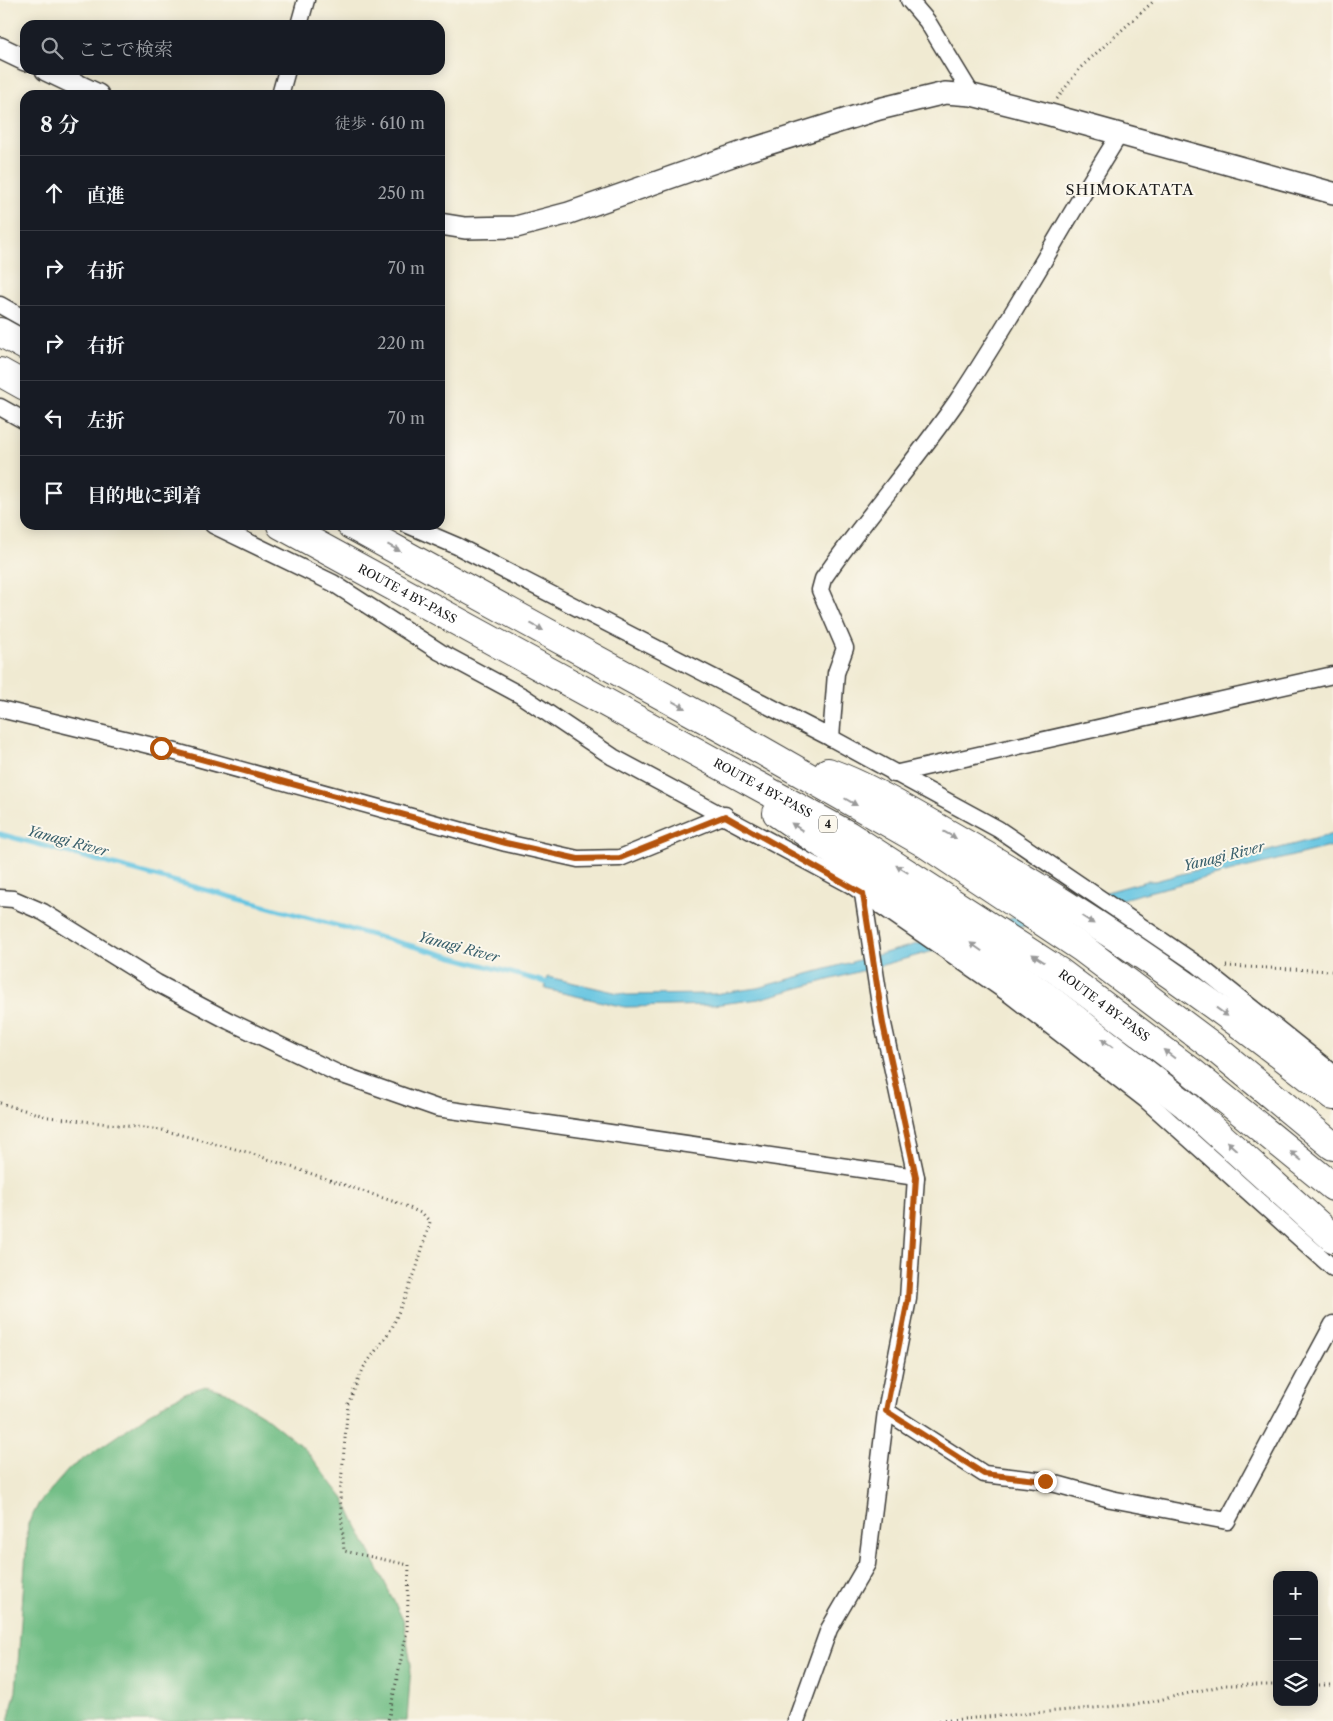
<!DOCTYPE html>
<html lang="ja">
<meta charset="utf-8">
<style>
:root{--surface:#171b24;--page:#20242c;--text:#f1f3f6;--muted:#9ea1a6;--line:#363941}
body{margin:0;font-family:"Libre Caslon Text","Noto Serif JP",serif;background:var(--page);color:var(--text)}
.controls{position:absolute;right:15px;bottom:15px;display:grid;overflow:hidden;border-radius:10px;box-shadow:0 2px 12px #0003}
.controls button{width:45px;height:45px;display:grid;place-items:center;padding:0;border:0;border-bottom:1px solid var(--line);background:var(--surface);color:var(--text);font:25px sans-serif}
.stop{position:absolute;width:15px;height:15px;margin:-11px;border:4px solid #b45309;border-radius:50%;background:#fff}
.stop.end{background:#b45309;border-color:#fff;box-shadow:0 1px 5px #0008}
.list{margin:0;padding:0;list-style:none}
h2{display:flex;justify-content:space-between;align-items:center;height:65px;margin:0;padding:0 20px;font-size:21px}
h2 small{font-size:16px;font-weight:400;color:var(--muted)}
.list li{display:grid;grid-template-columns:32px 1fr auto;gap:15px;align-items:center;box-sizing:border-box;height:75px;padding:0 20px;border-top:1px solid var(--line)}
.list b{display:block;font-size:19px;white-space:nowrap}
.list em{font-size:16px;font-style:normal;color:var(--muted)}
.icon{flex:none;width:28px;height:28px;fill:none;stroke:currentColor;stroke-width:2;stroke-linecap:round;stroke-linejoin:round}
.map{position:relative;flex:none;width:1333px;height:1721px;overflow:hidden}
.search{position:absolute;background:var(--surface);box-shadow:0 2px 12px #0003;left:20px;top:20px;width:425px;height:55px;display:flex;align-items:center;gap:12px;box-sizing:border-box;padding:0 18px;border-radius:15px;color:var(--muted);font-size:19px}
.panel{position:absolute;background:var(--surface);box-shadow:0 2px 12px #0003;left:20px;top:90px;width:425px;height:440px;border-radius:15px}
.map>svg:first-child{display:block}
</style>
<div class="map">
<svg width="1333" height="1721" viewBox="0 0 1333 1721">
<rect width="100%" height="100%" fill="#fbf7ec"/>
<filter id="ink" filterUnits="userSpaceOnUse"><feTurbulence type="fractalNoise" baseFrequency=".02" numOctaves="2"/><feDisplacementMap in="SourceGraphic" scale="10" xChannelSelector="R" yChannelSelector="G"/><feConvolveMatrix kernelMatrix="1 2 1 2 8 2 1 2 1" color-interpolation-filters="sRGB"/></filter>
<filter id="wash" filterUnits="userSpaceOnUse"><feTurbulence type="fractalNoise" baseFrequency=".0096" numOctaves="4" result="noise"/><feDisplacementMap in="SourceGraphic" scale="20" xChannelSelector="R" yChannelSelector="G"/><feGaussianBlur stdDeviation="1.12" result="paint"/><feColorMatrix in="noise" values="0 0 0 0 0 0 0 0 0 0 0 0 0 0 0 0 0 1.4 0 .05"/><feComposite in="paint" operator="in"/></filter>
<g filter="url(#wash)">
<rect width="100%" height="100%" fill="#f0ead2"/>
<!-- forest -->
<path fill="#72be86" stroke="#476d51" d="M206 1386 226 1392 263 1415 305 1449 344 1499 404 1622 411 1665 407 1721H8L16 1691 28 1524 39 1503 70 1468 162 1405 187 1392Z"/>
<!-- water -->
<path fill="#63c4e1" stroke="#40707e" d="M1333 834V846L1148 892 759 999 713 1005 625 1007 545 989 548 977 627 995 714 994 757 988 1147 881H1155Z"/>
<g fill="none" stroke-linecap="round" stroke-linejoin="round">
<!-- stream -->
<path stroke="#63c4e1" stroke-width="5" d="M0 834 552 984"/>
</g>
</g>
<g filter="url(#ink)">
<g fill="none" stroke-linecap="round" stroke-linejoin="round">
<defs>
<g id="minor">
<path d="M909 0 927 21 972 95"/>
<path d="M299 25 306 0"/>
<path d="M280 95 287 70"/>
<path d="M0 305 25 319"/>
<path d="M0 407 25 421"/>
<path d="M213 525 333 583 440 652 522 696 613 757 851 885 1009 994 1146 1100 1333 1268"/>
<path d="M408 525 457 546 831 738 998 829 1198 965 1333 1073"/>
<path d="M0 709 161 748 506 843 578 859 620 858 725 815"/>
<path d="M831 738 836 673 845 648 820 590 823 579C865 518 915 462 957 401 1014 316 1062 226 1116 140L1122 134"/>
<path d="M894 774 1333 675"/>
<path d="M0 898 13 899 43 912 157 983 229 1021 337 1073 437 1108 916 1177"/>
<path d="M886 1411 984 1474 1045 1481 1111 1499 1227 1521 1333 1324"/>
<path d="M796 1721 829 1629 867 1564 886 1411 908 1299 916 1177 883 1024 863 894"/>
</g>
<g id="tertiary">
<path d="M0 48 25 60"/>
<path d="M46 70 98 95"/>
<path d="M440 224 465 228 516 227 569 213 746 151 879 109 945 93 972 95 1047 114 1333 193"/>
</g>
<g id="trunk">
<path d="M0 332 25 346"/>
<path d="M0 372 25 386"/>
<path id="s1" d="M281 525 848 835 1058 971 1192 1072 1333 1187"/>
<path d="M351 525 747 742 926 844 1082 948 1216 1049 1333 1146"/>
<path d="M828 772C874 789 916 816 959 840 1090 915 1215 1002 1333 1096"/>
<path d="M777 813 1044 995 1186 1105 1333 1238"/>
</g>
</defs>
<!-- minor casing -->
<use href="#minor" stroke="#3c3b37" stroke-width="19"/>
<!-- tertiary casing -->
<use href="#tertiary" stroke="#3c3b37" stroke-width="24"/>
<!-- trunk casing -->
<use href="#trunk" stroke="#3c3b37" stroke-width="30"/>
<!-- path -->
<g stroke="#3c3b37" stroke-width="3" stroke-dasharray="1 4" stroke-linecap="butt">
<path d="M1057 99 1080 68 1155 0"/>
<path d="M1226 966 1333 971"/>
<path d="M0 1103 48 1117 162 1130 247 1152 401 1204 423 1214 430 1222 416 1270 392 1328 364 1367 348 1404 340 1495 344 1551 409 1565 407 1631 388 1721"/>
<path d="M1314 1685H1333"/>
<path d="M939 1721 1141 1704 1225 1685H1277"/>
</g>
<!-- minor -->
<use href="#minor" stroke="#fff" stroke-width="16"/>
<!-- tertiary -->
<use href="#tertiary" stroke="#fff" stroke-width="21"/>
<!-- trunk -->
<use href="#trunk" stroke="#fff" stroke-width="28"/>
</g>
<!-- one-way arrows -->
<defs><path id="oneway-solid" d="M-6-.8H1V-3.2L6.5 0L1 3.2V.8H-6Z" transform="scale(1.25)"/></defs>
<g fill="#999">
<use href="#oneway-solid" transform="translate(394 548) rotate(29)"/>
<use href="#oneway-solid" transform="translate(537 627) rotate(29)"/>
<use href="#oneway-solid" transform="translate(679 705) rotate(29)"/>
<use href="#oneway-solid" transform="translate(851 802) rotate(30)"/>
<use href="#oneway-solid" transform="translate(797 827) rotate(-146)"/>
<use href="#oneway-solid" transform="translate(950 835) rotate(29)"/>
<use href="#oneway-solid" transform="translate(902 869) rotate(-148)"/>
<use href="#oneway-solid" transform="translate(1088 920) rotate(33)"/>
<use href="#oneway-solid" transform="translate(976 947) rotate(-145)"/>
<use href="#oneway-solid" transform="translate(1038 958) rotate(-147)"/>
<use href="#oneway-solid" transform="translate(1222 1012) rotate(36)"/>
<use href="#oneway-solid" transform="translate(1107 1043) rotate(-142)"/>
<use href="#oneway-solid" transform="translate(1169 1054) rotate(-143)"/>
<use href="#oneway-solid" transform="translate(1232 1146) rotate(-138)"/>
<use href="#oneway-solid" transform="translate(1296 1156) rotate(-141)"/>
</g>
</g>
<g fill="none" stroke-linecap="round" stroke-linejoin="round" filter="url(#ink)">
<!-- route -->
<path stroke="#b45309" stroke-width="6" d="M161 748 506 843 578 859 620 858 725 816 863 894 883 1024 916 1177 908 1299 886 1411 984 1474 1045 1481"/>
</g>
<g text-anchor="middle" stroke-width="4" stroke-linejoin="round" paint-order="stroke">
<!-- shield labels -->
<rect fill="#fbf7ec" stroke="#5f5e5a" stroke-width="1" x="819" y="815.5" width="18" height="17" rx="4"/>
<g font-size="11" font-weight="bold" fill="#1c1c1c">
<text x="828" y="828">4</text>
</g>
<!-- street labels -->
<g font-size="12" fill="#1c1c1c" stroke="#fbf7ec">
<text dy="4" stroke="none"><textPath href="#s1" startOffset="144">ROUTE 4 BY-PASS</textPath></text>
<text dy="4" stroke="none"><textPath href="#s1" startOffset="549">ROUTE 4 BY-PASS</textPath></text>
<text dy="4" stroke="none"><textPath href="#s1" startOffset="954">ROUTE 4 BY-PASS</textPath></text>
</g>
<!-- water labels -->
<g font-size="14" font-style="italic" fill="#385f6b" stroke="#fbf7ec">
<text transform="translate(68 841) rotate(15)" y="5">Yanagi River</text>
<text transform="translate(1224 856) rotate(-14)" y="5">Yanagi River</text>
<text transform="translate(459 947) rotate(15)" y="5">Yanagi River</text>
</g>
<!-- quarter labels -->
<g font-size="15" letter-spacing="1" fill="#1c1c1c" stroke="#fbf7ec">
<text x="1130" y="195">SHIMOKATATA</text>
</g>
</g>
</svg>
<div class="controls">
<button>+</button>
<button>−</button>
<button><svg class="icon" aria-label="layers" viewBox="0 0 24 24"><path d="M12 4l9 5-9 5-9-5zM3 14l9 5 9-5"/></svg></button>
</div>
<div class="stop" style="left:161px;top:748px"></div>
<div class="stop end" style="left:1045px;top:1481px"></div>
<div class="search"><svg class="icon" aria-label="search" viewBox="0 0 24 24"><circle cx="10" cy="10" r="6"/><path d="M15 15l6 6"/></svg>ここで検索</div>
<section class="panel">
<h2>8 分<small>徒歩 · 610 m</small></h2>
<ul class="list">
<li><svg class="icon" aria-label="ahead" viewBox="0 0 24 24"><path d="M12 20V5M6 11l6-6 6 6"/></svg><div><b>直進</b></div><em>250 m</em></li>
<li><svg class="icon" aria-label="right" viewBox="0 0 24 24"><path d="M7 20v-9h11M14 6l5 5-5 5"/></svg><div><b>右折</b></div><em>70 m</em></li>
<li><svg class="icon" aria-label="right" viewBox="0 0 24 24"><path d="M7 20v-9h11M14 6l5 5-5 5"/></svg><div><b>右折</b></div><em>220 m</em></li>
<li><svg class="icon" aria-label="left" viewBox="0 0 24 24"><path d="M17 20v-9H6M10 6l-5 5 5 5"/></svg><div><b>左折</b></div><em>70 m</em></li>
<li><svg class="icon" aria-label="arrive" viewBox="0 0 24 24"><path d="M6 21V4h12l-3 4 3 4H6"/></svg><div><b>目的地に到着</b></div></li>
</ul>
</section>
</div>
